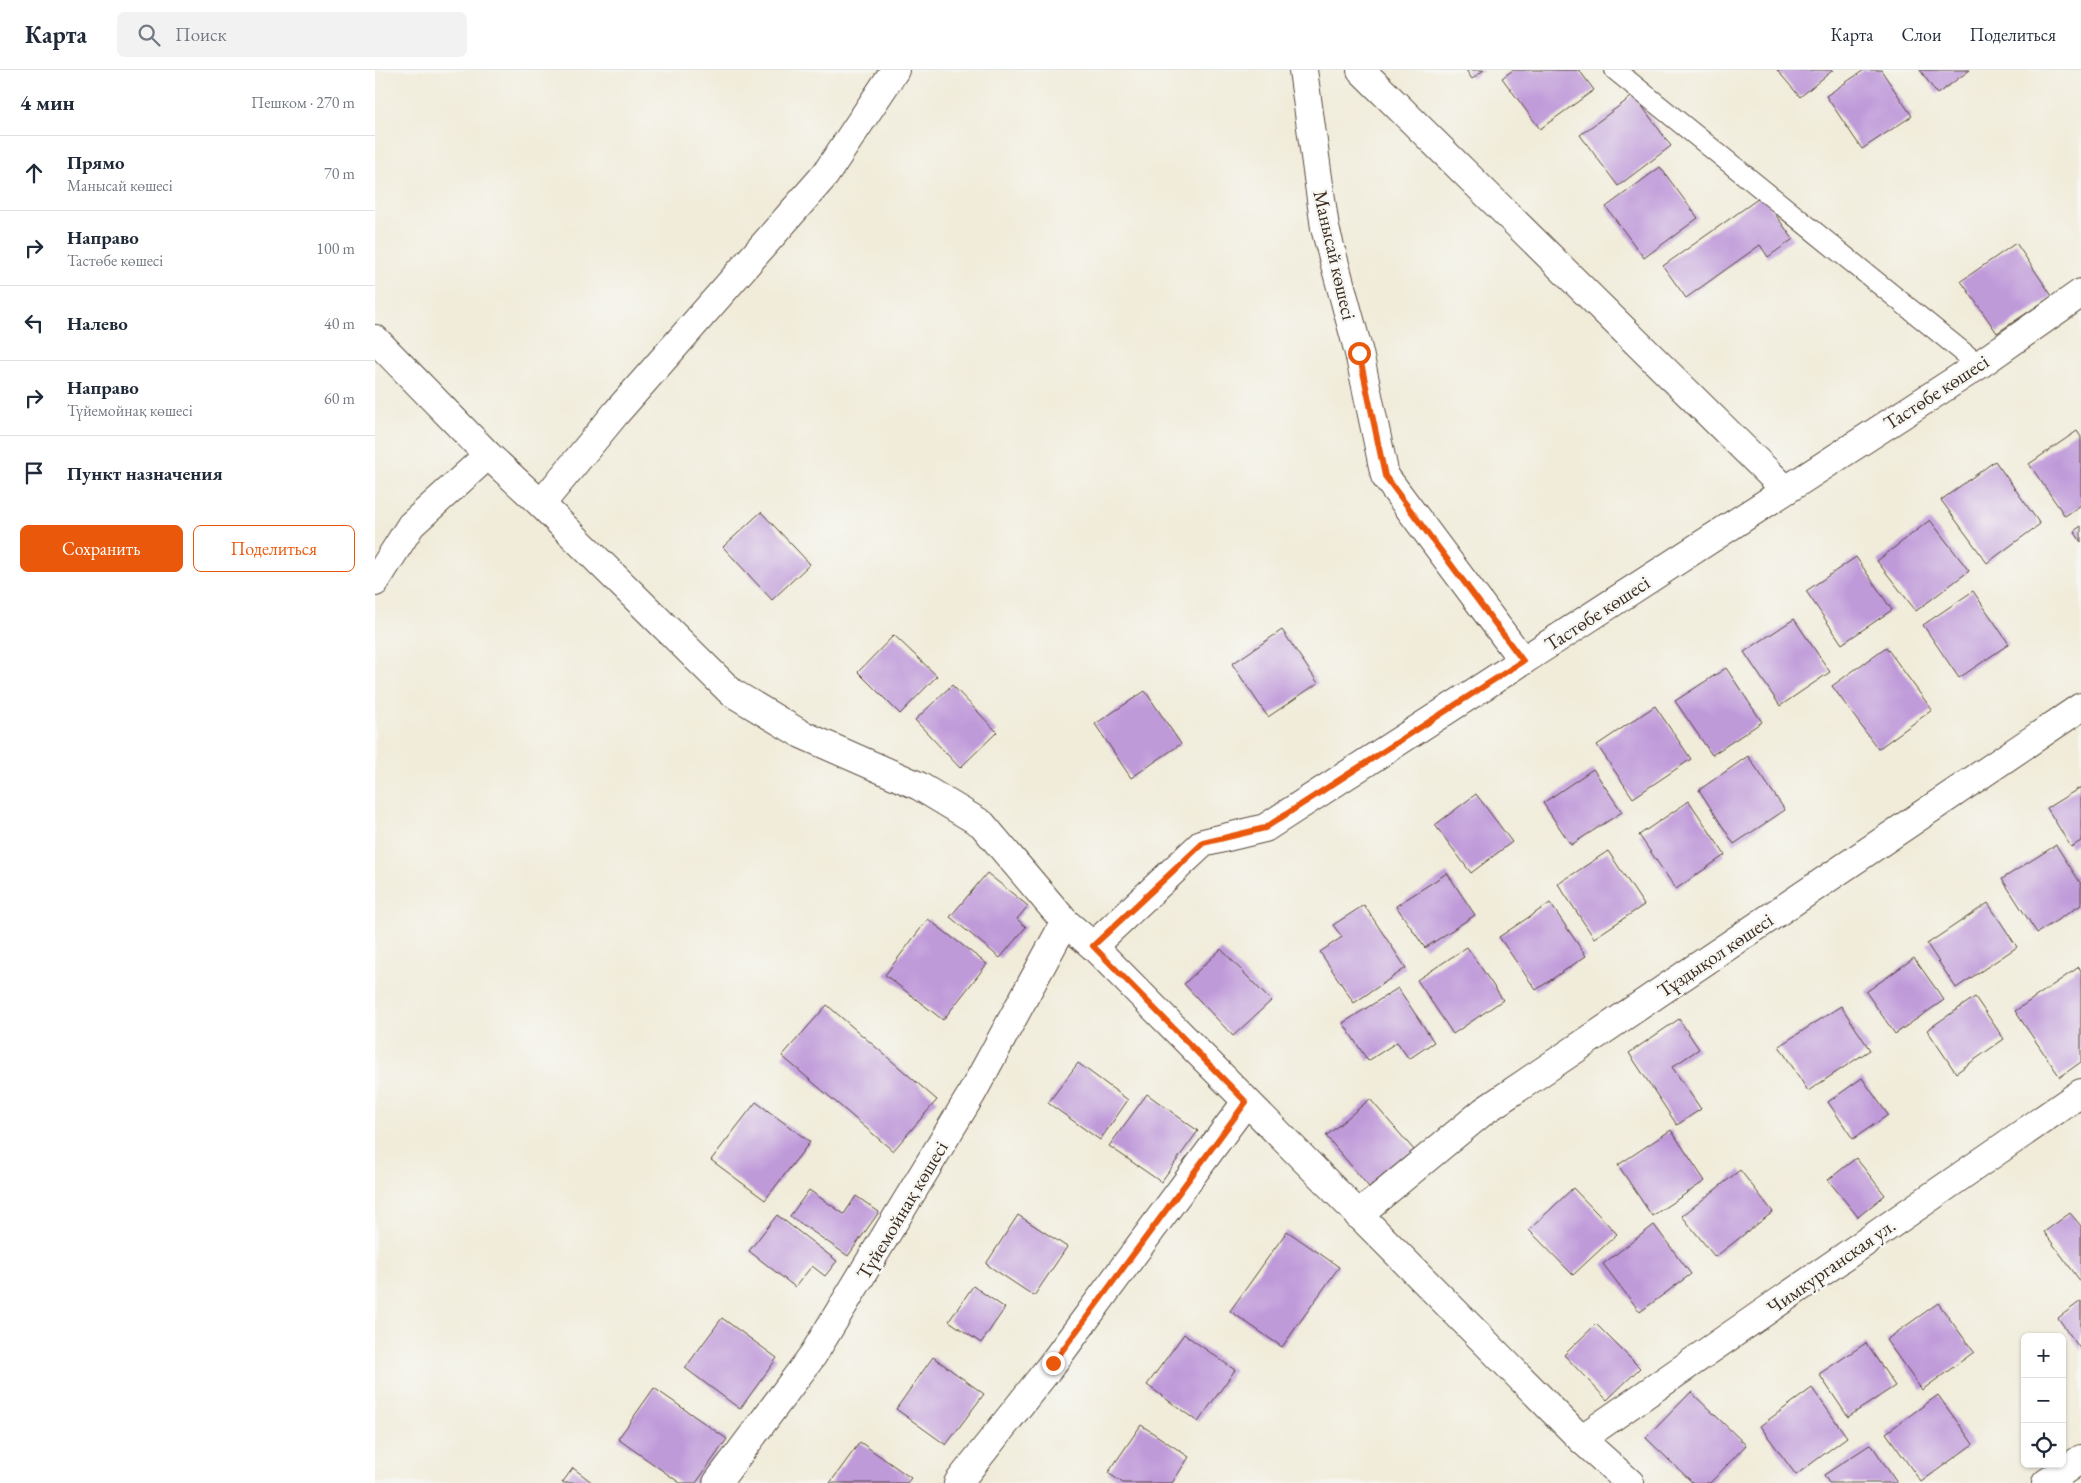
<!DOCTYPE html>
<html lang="ru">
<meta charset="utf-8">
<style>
:root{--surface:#fff;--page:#f2f2f3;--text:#1f2937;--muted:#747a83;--line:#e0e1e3;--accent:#ea580c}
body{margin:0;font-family:"EB Garamond",serif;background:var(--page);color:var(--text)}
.controls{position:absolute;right:15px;bottom:15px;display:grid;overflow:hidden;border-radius:8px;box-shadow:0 1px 4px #0004}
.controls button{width:45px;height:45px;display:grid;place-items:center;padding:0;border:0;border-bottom:1px solid var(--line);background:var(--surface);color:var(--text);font:25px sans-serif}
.stop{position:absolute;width:15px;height:15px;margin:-11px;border:4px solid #ea580c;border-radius:50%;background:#fff}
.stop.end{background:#ea580c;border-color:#fff;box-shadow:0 1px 5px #0008}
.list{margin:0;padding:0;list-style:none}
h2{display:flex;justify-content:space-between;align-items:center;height:65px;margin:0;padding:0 20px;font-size:21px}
h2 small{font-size:16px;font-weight:400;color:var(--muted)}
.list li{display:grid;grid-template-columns:32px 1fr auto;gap:15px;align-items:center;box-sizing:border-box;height:75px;padding:0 20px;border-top:1px solid var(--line)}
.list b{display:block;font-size:19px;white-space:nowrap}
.list p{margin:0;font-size:16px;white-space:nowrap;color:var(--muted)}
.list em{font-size:16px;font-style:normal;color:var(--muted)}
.actions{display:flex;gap:10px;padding:15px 20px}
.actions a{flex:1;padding:11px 0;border:1px solid var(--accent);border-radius:8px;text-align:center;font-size:18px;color:var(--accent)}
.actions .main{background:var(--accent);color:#fff}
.icon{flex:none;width:28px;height:28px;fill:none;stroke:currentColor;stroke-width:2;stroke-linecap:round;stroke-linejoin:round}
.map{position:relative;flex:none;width:1706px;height:1413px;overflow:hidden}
header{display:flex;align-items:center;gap:30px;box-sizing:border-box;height:70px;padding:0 25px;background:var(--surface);border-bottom:1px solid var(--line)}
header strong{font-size:24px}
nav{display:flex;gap:28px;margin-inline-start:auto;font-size:18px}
.search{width:350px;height:45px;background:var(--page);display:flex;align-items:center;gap:12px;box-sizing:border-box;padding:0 18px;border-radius:8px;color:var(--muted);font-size:19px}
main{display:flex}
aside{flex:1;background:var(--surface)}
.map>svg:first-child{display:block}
</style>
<header>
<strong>Карта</strong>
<div class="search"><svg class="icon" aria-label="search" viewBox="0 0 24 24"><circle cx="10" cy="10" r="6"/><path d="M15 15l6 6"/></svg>Поиск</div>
<nav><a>Карта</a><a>Слои</a><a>Поделиться</a></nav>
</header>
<main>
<aside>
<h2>4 мин<small>Пешком · 270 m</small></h2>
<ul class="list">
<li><svg class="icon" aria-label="ahead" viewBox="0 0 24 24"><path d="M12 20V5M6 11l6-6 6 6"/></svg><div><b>Прямо</b><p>Манысай көшесі</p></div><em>70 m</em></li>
<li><svg class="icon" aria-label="right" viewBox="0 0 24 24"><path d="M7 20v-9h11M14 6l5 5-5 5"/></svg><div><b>Направо</b><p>Тастөбе көшесі</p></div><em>100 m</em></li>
<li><svg class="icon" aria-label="left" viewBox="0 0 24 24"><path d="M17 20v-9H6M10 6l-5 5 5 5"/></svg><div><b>Налево</b></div><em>40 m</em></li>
<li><svg class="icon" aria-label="right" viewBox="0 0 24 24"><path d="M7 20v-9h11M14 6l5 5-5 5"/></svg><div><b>Направо</b><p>Түйемойнақ көшесі</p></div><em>60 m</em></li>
<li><svg class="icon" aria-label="arrive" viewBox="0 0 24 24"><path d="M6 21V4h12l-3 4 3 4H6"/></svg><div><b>Пункт назначения</b></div></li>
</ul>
<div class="actions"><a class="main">Сохранить</a><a>Поделиться</a></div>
</aside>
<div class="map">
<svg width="1706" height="1413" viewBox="0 0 1706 1413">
<rect width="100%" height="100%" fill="#f6f6f2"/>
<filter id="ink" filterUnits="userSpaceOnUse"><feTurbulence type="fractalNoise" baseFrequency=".02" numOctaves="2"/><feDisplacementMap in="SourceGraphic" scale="10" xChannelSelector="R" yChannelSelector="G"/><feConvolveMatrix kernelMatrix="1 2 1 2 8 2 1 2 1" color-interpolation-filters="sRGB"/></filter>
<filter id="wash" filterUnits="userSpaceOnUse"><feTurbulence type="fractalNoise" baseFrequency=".0096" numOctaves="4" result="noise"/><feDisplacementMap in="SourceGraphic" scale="20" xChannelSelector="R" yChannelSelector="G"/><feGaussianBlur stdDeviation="1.12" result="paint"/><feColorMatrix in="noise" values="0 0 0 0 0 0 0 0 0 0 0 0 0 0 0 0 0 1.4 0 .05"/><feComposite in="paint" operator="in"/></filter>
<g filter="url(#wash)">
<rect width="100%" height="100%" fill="#f1ecda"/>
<g id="blocks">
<!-- building -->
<g fill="#bf9ad9">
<path d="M1091 0H1109L1097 9Z"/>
<path d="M1138 0H1204L1219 20 1165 59 1127 8Z"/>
<path d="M1402 0H1458L1425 27Z"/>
<path d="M1489 0H1506L1537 46 1487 79 1451 26Z"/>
<path d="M1545 0H1595L1562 24Z"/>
<path d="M1259 25 1296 76 1243 116 1205 65Z"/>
<path d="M1285 97 1323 148 1269 188 1231 137Z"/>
<path d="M1387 126 1418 169 1393 187 1385 175 1311 228 1288 196Z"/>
<path d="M1641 173 1677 226 1622 263 1586 211Z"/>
<path d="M1702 361 1706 367V435L1690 446 1654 394Z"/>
<path d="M1620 391 1665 454 1612 493 1566 430Z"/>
<path d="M386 442 435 494 397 530 348 477Z"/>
<path d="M1555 450 1594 501 1541 541 1502 491Z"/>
<path d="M1706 456V472L1699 461Z"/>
<path d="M1481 487 1517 540 1467 574 1431 521Z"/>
<path d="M1598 521 1634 574 1584 608 1548 555Z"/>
<path d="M1419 549 1455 602 1405 636 1369 582Z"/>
<path d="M907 560 943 613 893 647 857 594Z"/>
<path d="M519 565 562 606 525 644 483 602Z"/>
<path d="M1511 577 1557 640 1503 679 1457 616Z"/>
<path d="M1351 598 1387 652 1337 685 1300 631Z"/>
<path d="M577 615 622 662 585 698 540 650Z"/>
<path d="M770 621 806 674 756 708 720 654Z"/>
<path d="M1280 636 1316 689 1258 728 1222 675Z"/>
<path d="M1373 686 1410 740 1359 774 1324 720Z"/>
<path d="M1218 699 1247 742 1196 775 1168 733Z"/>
<path d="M1706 717V771L1696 777 1672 738Z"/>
<path d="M1101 724 1137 772 1096 803 1060 755Z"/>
<path d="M1314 731 1350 785 1301 819 1264 765Z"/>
<path d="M1681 775 1706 814V835L1662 863 1627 809Z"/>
<path d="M1233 781 1269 835 1219 868 1183 814Z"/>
<path d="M612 803 653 836 642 849 651 857 625 888 575 847Z"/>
<path d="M1072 803 1100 845 1050 878 1021 836Z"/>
<path d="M1175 833 1211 886 1161 920 1124 867Z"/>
<path d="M1613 833 1642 877 1581 918 1552 874Z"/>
<path d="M989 835 1031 898 979 933 945 882 967 867 958 855Z"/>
<path d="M553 849 612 894 568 950 510 905Z"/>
<path d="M1092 877 1128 930 1078 964 1042 910Z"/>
<path d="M846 879 896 931 858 966 809 914Z"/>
<path d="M1539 888 1569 930 1520 964 1491 922Z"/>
<path d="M1704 897 1706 901V992L1685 1007 1640 941Z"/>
<path d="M1023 918 1059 972 1034 989 1022 972 993 991 968 953Z"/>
<path d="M1600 927 1629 969 1581 1003 1552 960Z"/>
<path d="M452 935 562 1030 518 1081 407 986Z"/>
<path d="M1466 936 1495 980 1433 1021 1404 976Z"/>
<path d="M1304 949 1324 979 1297 997 1326 1039 1302 1055 1254 983Z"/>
<path d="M703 993 753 1030 725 1070 673 1033Z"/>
<path d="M1487 1008 1513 1045 1478 1069 1453 1032Z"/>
<path d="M772 1024 823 1061 786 1112 734 1076Z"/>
<path d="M995 1029 1039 1080 994 1117 951 1066Z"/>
<path d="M381 1032 435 1072 390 1130 336 1090Z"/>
<path d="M1296 1060 1330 1111 1277 1146 1243 1095Z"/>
<path d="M1481 1088 1510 1125 1483 1147 1453 1110Z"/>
<path d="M1365 1100 1398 1142 1340 1187 1307 1146Z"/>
<path d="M1198 1118 1242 1164 1198 1205 1154 1160Z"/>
<path d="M434 1120 469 1144 481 1126 504 1142 473 1186 415 1146Z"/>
<path d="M1695 1143 1706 1156V1212L1669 1162Z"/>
<path d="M402 1145 462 1191 450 1206 437 1196 420 1217 374 1181Z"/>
<path d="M643 1145 692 1177 659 1226 611 1194Z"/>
<path d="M1279 1155 1316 1204 1265 1242 1228 1194Z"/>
<path d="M912 1161 964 1197 907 1277 855 1241Z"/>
<path d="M598 1216 630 1238 606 1273 574 1251Z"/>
<path d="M1706 1231V1280L1683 1248Z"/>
<path d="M1563 1233 1599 1282 1547 1320 1511 1270Z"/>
<path d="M347 1248 402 1288 365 1339 310 1298Z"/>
<path d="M1221 1254 1265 1298 1232 1330 1189 1285Z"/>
<path d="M809 1264 860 1300 823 1352 772 1315Z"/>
<path d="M1491 1273 1520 1316 1473 1347 1444 1304Z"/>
<path d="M558 1287 609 1324 571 1375 521 1339Z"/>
<path d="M279 1318 352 1369 321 1413H305L243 1369Z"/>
<path d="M1437 1318 1472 1367 1421 1405 1385 1356Z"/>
<path d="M1316 1322 1371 1375 1335 1413H1318L1271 1368Z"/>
<path d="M1563 1325 1598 1374 1546 1412 1511 1363Z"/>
<path d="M766 1355 814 1387 797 1413H748L733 1403Z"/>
<path d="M485 1372 536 1408 532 1413H455Z"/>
<path d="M1496 1374 1522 1413H1454L1449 1405Z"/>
<path d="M198 1398 218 1413H187Z"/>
</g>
</g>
</g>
<g filter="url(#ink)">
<use href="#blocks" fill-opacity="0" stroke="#56473a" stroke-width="1"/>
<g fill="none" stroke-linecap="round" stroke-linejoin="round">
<defs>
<path id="lane" d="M1240 0 1604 295"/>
<g id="street">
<path d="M928 0 950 158 984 283 1010 406 1148 591"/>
<path d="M986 0 1411 420"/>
<path d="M0 269 113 385 166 434 356 622 426 664 544 716 607 754 690 852 718 876 1206 1369 1255 1413"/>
<path d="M166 434 241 343 450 105 520 0"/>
<path d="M0 512 36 455 113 385"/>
<path d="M718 876 828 773 890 758 1604 295 1706 223"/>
<path d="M983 1145 1109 1041 1706 637"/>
<path d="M1206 1369 1706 1023"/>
<path d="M342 1413 438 1285 596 1025 690 852"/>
<path d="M583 1413 678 1293 871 1032"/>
<path d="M1671 1413 1706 1389"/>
</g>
</defs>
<!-- lane casing -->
<use href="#lane" stroke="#56473a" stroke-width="22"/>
<!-- street casing -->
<use href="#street" stroke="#56473a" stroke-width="30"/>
<!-- lane -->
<use href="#lane" stroke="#fff" stroke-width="20"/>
<!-- street -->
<use href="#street" stroke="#fff" stroke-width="28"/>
</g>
</g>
<g fill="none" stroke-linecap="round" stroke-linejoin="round" filter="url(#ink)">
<!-- route -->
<path stroke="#ea580c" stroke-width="6" d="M678 1293 871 1032 718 876 828 773 890 758 1148 591 1010 406 984 283"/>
</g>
<g text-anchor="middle" stroke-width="5" stroke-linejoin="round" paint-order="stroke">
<!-- street labels -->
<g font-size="20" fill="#3b2a1e" stroke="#f6f6f2">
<text transform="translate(960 185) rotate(77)" y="7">Манысай көшесі</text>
<text transform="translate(1561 322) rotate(-33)" y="7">Тастөбе көшесі</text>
<text transform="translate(1222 543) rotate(-33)" y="7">Тастөбе көшесі</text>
<text transform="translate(1340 885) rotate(-34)" y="7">Тұздықол көшесі</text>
<text transform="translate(527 1140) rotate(-59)" y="7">Түйемойнақ көшесі</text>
<text transform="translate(1456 1196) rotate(-35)" y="7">Чимкурганская ул.</text>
</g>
</g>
</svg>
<div class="controls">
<button>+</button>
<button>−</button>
<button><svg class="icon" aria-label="locate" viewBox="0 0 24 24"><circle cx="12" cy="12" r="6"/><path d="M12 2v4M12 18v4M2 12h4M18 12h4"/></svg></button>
</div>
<div class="stop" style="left:984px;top:283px"></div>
<div class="stop end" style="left:678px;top:1293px"></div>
</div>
</main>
